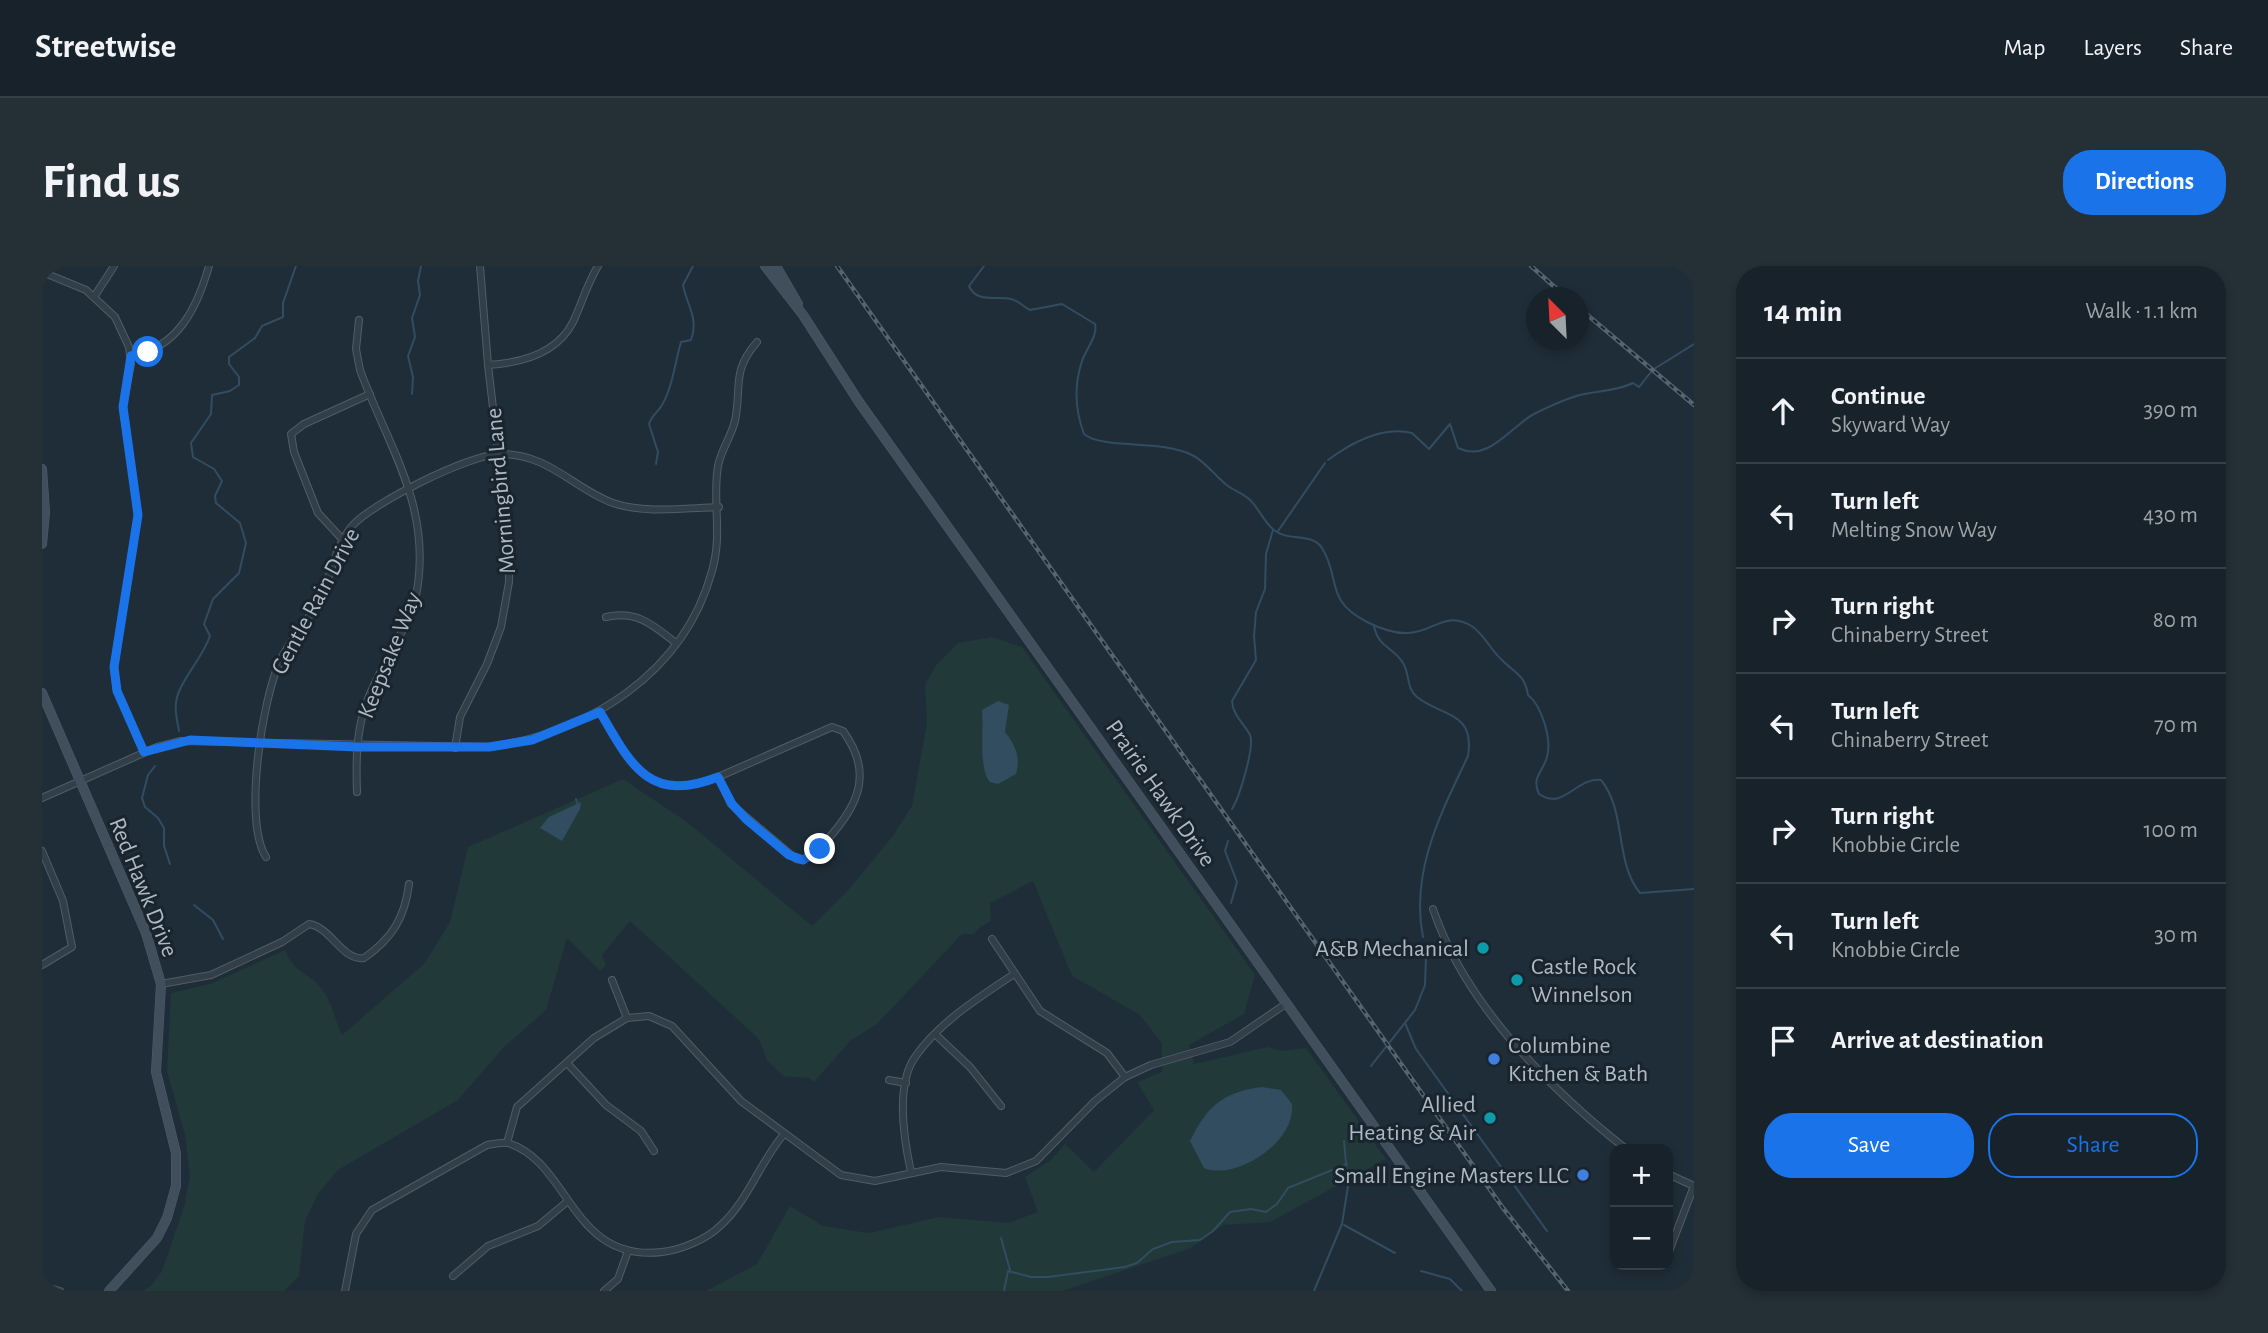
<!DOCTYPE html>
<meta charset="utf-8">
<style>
:root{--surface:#17222a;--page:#242f36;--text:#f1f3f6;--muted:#9ea4a8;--line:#363f47;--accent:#1a73e8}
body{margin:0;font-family:"Alegreya Sans",sans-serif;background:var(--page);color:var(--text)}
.controls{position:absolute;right:21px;bottom:21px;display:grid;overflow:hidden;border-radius:14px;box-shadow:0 4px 10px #0003}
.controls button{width:63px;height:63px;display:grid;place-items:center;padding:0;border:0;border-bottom:2px solid var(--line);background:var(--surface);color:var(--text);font:35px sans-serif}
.compass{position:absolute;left:1484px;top:21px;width:63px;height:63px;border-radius:50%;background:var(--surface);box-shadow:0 4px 10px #0003;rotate:336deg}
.stop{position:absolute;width:21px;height:21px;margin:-16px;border:5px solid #1a73e8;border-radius:50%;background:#fff}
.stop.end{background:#1a73e8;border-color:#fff;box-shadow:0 2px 7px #0008}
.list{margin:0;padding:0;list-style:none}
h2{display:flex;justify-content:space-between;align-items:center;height:91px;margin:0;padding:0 28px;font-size:30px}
h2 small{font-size:23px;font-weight:400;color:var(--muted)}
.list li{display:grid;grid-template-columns:46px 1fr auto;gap:21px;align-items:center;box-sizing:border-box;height:105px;padding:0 28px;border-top:2px solid var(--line)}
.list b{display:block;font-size:26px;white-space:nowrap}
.list p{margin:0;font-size:23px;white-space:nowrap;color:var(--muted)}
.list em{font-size:23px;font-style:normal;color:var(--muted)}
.actions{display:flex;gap:14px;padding:21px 28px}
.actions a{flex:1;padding:16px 0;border:2px solid var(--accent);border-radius:28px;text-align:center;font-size:24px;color:var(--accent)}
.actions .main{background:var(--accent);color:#fff}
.icon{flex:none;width:38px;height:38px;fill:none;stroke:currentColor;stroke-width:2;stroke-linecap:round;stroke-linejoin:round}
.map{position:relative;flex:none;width:1652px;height:1025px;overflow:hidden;border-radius:28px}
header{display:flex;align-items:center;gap:42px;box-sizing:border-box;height:98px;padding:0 35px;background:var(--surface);border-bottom:2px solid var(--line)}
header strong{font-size:33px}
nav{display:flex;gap:38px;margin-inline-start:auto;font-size:24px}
.intro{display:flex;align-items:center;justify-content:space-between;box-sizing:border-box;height:168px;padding:0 42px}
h1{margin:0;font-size:49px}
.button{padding:18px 32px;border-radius:28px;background:var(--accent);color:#fff;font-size:24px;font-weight:700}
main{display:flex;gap:42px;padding:0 42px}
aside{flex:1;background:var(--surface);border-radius:28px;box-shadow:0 4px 10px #0003}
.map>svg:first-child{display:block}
</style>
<header>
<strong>Streetwise</strong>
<nav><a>Map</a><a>Layers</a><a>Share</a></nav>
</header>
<div class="intro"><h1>Find us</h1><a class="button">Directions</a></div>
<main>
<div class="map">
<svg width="1652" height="1025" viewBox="0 0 1652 1025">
<rect width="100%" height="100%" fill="#1f2d38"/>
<!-- green -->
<path fill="#213939" d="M950 371 980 381 1213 709 1202 748 1147 779 1152 798 1226 781 1239 785 1264 782 1344 893 1228 956 1181 959 1149 982 1020 1025H664L715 998 748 940 781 960 827 967 897 951 966 957 996 946 983 911 1009 894 1023 878 1052 906 1112 844 1095 816 1120 806V778L1098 749 1030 710 991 615 948 637 949 655 938 661 932 668H920L835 758 808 775 772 816 767 812 741 810 725 794 716 772 588 655 560 689 564 700 558 705 525 672 504 744 462 781 416 834 296 904 276 928 263 955 257 1010 242 1025H100L109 1020 120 1005 142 941 148 910 143 869 125 805 129 727 171 717 243 684C255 711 265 704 280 723 290 737 293 754 300 769L382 698 408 656 426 581 581 513 645 556 770 660 807 623 850 571 870 540 885 457 883 419 894 399 916 377Z"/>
<!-- water -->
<g fill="#324c60">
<path d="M956 435 967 439 963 466C973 478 979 491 974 508L956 518 948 516C936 502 942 462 940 444Z"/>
<path d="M539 536 538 543 520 575 498 562 507 551Z"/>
<path d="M1220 821 1239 824 1250 838C1254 876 1194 915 1162 902L1148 875C1165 840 1181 826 1220 821Z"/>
</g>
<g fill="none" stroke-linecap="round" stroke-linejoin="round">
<!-- stream -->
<g stroke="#324c60" stroke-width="2">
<path d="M942 0 927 20C934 37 954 30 969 33 976 34 981 41 988 44L1020 38 1053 58C1056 70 1044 83 1040 95 1032 119 1033 144 1042 168 1062 184 1118 173 1150 189 1164 196 1174 211 1186 220 1193 225 1203 228 1209 235 1217 243 1222 256 1232 264 1246 276 1270 266 1280 282 1299 312 1282 334 1325 356 1337 362 1352 368 1366 367 1390 367 1404 343 1431 361 1443 370 1448 383 1459 393 1472 407 1483 408 1486 429 1500 440 1510 474 1505 491 1501 506 1489 511 1497 528 1522 545 1534 511 1559 514 1585 546 1572 595 1598 627L1652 623"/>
<path d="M1612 103 1652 78"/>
<path d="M370 128 371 111 366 90 373 71 370 52 378 29 376 15 379 0"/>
<path d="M1286 194C1309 177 1341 160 1370 167L1387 183 1408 158 1416 182C1447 197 1469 160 1492 148 1506 141 1523 133 1538 129 1555 125 1575 125 1591 117L1597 121 1609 106"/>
<path d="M614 198 616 186 607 158C610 149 616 146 620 139 631 120 633 96 639 76L649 74C657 52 645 40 641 19L651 0"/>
<path d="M1236 265 1283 197"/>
<path d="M1332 360C1337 383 1351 380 1361 397 1368 408 1364 422 1375 431 1400 451 1433 445 1426 490 1399 547 1368 606 1381 671"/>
<path d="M137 465C135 454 132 442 135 431 140 412 160 393 168 370L162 358 171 333 197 307 204 277 198 257 174 237 173 230 180 215 172 203 151 191 149 177 169 148 170 129 188 125 197 119V111L187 98V91L213 72 220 60 241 51V37L254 0"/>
<path d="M113 500 106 509 100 532 103 541 116 552 122 562V580L128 598"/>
<path d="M534 533 535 537"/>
<path d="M1190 543C1197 532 1213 481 1208 469 1202 457 1191 450 1190 435L1214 394 1212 370 1214 346 1223 323 1224 288 1231 264"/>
<path d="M1186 575 1183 585 1195 616 1189 637"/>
<path d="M152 639 171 654 181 673"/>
<path d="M1363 757 1374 783 1505 965"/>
<path d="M1329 800 1373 744 1383 719 1384 692"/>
<path d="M1302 959 1353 987"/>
<path d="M959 972 968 1004"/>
<path d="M1379 1005 1408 1013 1420 1025"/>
<path d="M962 1025 966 1005 989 1011H1006L1083 1001 1095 997 1111 983 1130 976 1158 974 1171 965 1188 946 1209 943 1224 946 1235 938 1246 922 1305 898"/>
<path d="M1272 1025 1300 958 1306 920 1302 875"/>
</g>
<defs>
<g id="street">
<path d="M0 6 44 24 73 51 87 81 89 98 81 141 96 249 72 401 75 425 102 486"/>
<path d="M52 31 72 0"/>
<path d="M89 90C136 82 155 42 167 0"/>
<path d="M446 99C479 97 515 88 531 56 540 37 545 18 556 0"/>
<path d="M301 274 276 247 252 186 249 168 262 158 328 128"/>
<path d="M564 351C595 344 611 359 634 377"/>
<path d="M558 446C588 499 607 538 676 511"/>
<path d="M790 461 801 465C832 507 816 540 785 574 776 584 769 596 754 593L689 538 676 511Z"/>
<path d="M413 482 418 451 445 398 459 361 467 316V279L446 99 438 0"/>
<path d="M315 526C314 498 314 468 323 441 336 399 370 363 376 318 387 235 345 178 318 104L314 83 317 54"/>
<path d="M0 532 115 481 139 475 447 481C546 467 642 408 670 305 681 267 670 235 676 200 679 184 689 171 693 155 700 121 689 106 715 76"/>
<path d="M0 585 21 635 30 681 0 699"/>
<path d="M224 591C201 556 220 434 238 395 248 373 266 355 278 333 289 310 293 280 310 260 330 237 425 190 456 188 505 186 532 223 571 237 603 248 644 242 677 241"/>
<path d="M1391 643C1423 738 1507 822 1584 883"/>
<path d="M950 673 998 745 1065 787 1083 811"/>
<path d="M570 714 585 752"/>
<path d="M119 718 169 709 240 676 267 658C289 661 300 695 322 692 350 673 363 651 367 618"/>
<path d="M894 769 928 801 959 840"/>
<path d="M526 798 564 839 599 865 612 885"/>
<path d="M847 814 864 817"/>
<path d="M465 877 475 841 552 772 585 752 607 750 630 760 699 835 799 909 833 915 899 901 964 907 994 895 1053 835 1083 811 1109 799 1188 776 1245 737"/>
<path d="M869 906C862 874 853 820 873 791 897 756 938 731 972 708"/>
<path d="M1626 908 1652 920 1626 988"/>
<path d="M411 1010 446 980 496 960 526 935"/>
<path d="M0 1020 18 1025"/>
<path d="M303 1025 314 968 330 944 445 879C451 878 460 876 466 877 528 896 529 997 620 986 639 984 665 973 678 960 706 935 718 896 742 868"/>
<path d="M562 1025 576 1013 586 985"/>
</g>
<g id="secondary">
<path d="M723 0 761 49 817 136 1449 1025"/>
<path d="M734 0 756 38"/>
<path d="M0 203 3 246 0 278"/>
<path d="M0 427 104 667 119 718 114 806 134 887V920L125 952 115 972 67 1025"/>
</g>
</defs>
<!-- street casing -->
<use href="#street" stroke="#505d66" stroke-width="8"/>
<!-- secondary casing -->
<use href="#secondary" stroke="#505d66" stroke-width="10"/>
<!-- street -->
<use href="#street" stroke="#333f48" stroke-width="6"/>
<!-- secondary -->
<use href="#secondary" stroke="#414f5c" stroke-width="9"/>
<defs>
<g id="rail">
<path d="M795 0 1461 942 1526 1025"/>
<path d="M1489 0 1525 32"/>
<path d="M1536 41 1652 139"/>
</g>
</defs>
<!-- rail casing -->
<use href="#rail" stroke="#556470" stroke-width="4.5"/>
<!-- rail -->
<use href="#rail" stroke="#19242d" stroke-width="2" stroke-dasharray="5" stroke-linecap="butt"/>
</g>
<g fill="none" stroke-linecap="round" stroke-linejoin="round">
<!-- route -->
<path stroke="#1a73e8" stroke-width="9" d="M106 86 89 90 81 141 96 249 72 401 75 425 102 486 148 474 316 481H447L490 474 558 446C589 499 607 538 676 511L690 538 704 553 747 589 761 594 778 583"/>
</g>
<!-- markers -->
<g fill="#0f9aa8" stroke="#19242d" stroke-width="2.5">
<circle cx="1441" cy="682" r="7"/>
<circle cx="1475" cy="714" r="7"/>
<circle cx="1448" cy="852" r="7"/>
</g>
<g fill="#3f7fe0" stroke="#19242d" stroke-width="2.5">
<circle cx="1452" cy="793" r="7"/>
<circle cx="1541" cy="909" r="7"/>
</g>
<g text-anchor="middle" stroke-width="6" stroke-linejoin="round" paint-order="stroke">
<!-- street labels -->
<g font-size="24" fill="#adbac5" stroke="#19242d">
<text transform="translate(458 225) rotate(-95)" y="8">Morningbird Lane</text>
<text transform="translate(273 335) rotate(-62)" y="8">Gentle Rain Drive</text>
<text transform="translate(347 389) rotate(-68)" y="8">Keepsake Way</text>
<text transform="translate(1119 527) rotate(55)" y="8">Prairie Hawk Drive</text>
<text transform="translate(102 621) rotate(68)" y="8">Red Hawk Drive</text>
</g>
<!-- poi labels -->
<g font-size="24" fill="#adbac5" stroke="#19242d" text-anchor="end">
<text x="1427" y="690">A&amp;B Mechanical</text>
<text x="1489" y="708" text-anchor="start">Castle Rock<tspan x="1489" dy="28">Winnelson</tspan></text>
<text x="1466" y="787" text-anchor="start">Columbine<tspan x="1466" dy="28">Kitchen &amp; Bath</tspan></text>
<text x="1434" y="846">Allied<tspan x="1434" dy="28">Heating &amp; Air</tspan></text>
<text x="1527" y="917">Small Engine Masters LLC</text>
</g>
</g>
</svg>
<div class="controls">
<button>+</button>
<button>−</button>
</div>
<svg class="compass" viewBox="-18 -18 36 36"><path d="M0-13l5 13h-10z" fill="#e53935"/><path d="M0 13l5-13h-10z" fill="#9ea4a8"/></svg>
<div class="stop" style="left:106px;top:86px"></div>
<div class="stop end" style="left:778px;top:583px"></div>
</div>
<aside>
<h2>14 min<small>Walk · 1.1 km</small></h2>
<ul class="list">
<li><svg class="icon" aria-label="ahead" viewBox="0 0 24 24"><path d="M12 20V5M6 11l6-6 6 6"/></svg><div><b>Continue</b><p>Skyward Way</p></div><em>390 m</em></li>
<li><svg class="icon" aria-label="left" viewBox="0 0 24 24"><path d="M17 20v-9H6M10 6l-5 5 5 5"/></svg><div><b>Turn left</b><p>Melting Snow Way</p></div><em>430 m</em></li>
<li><svg class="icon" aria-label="right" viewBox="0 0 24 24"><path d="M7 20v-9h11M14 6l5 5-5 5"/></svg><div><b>Turn right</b><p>Chinaberry Street</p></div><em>80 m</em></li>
<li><svg class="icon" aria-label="left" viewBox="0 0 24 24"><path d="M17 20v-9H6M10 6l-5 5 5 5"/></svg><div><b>Turn left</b><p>Chinaberry Street</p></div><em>70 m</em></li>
<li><svg class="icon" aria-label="right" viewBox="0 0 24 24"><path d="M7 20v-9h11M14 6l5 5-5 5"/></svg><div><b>Turn right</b><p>Knobbie Circle</p></div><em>100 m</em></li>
<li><svg class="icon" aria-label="left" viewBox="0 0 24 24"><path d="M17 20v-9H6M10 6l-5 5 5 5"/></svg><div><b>Turn left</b><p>Knobbie Circle</p></div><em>30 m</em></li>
<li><svg class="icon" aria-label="arrive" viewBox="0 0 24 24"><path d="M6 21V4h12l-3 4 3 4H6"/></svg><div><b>Arrive at destination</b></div></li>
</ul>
<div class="actions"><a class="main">Save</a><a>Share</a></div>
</aside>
</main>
